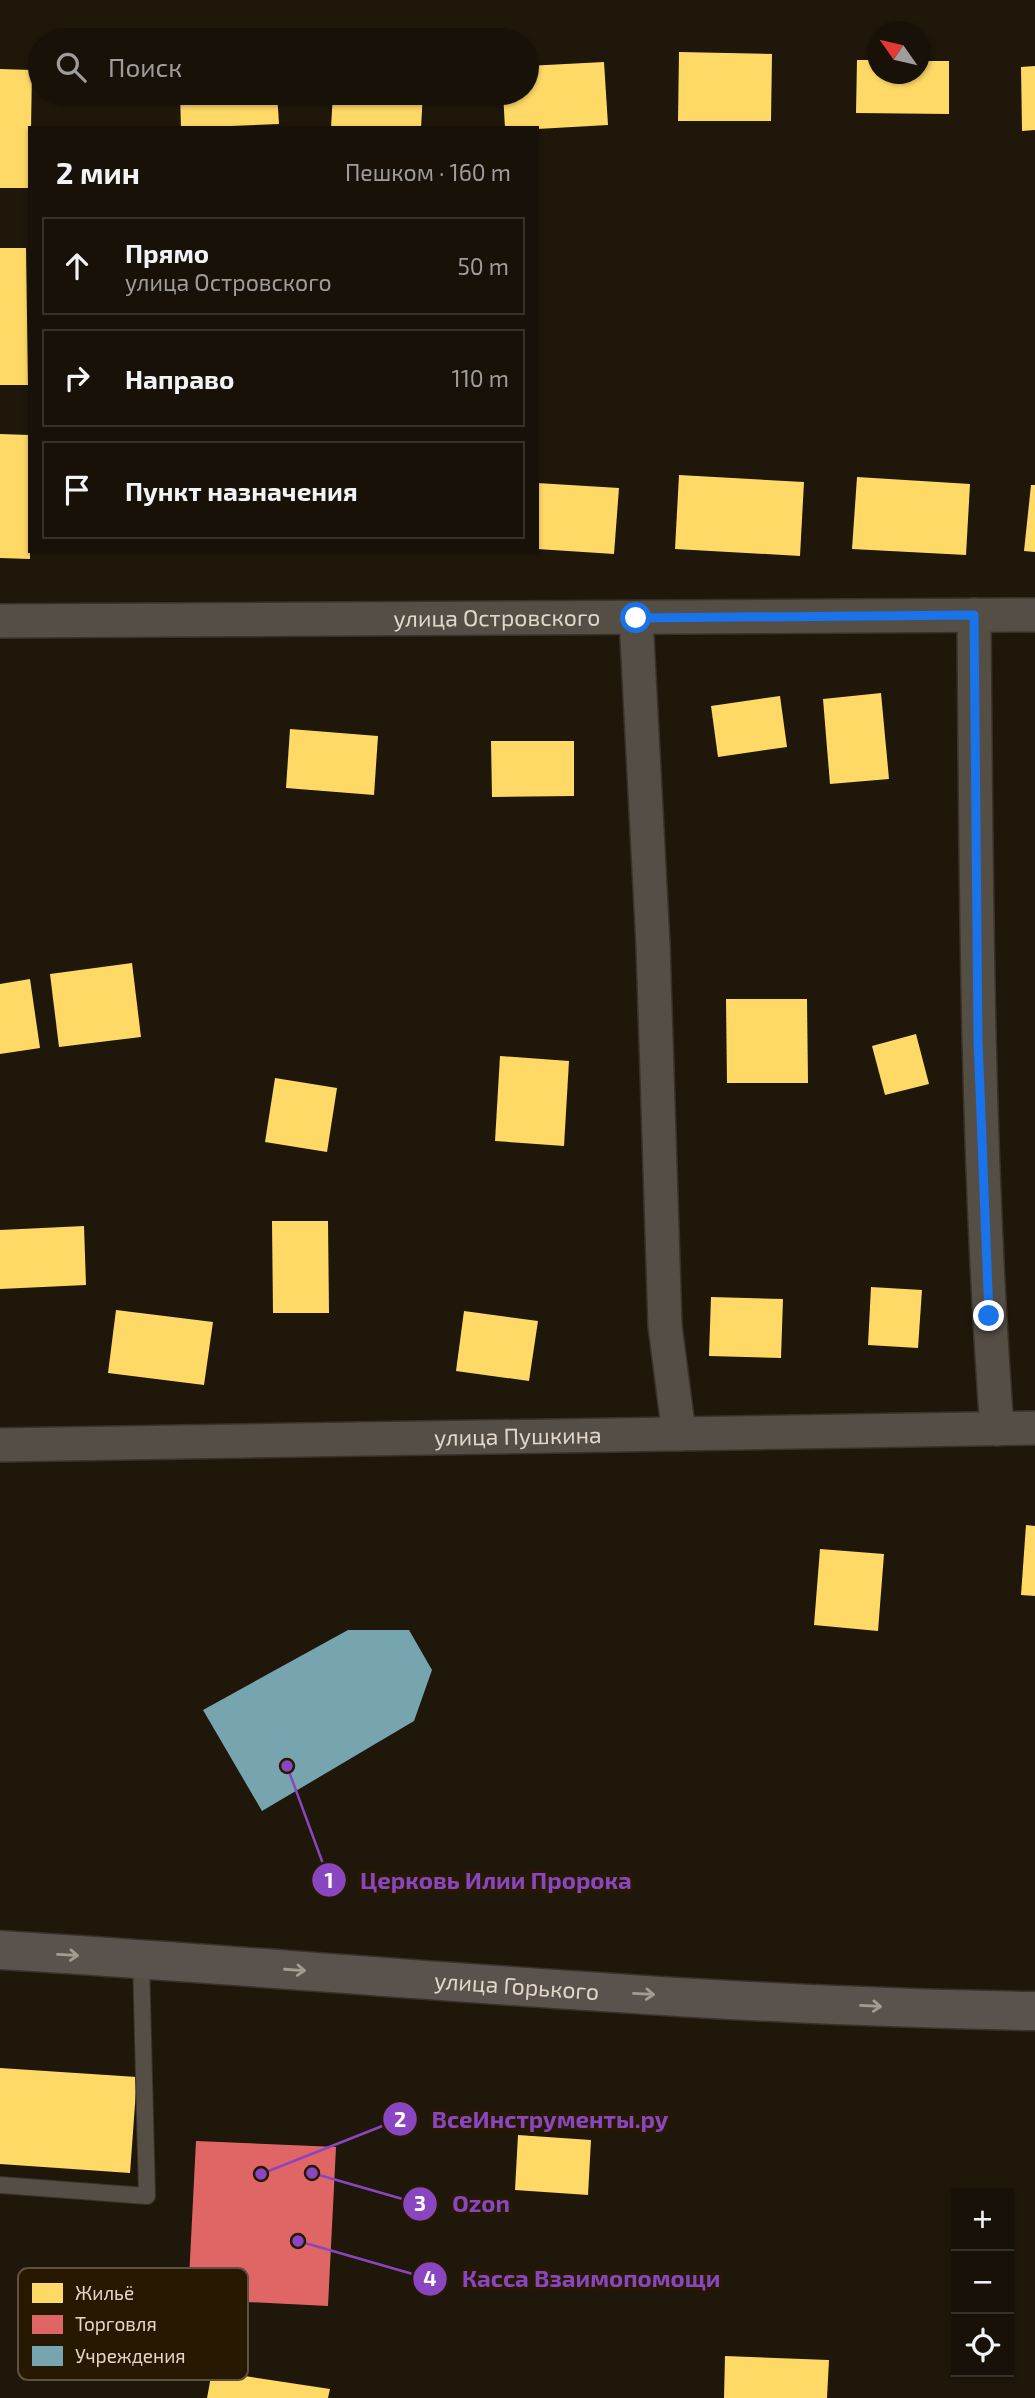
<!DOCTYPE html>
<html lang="ru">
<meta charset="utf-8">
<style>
:root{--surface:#171108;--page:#201a12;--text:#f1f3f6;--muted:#9e9d9c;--line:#363129}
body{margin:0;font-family:"Exo 2",sans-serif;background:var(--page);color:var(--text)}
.controls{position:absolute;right:21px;bottom:21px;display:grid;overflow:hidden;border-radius:0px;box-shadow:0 2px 5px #0004}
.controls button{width:63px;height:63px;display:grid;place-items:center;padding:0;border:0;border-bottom:2px solid var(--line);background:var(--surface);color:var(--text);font:35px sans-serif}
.compass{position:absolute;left:867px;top:21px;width:63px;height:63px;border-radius:50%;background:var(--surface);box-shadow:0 2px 5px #0004;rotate:304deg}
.stop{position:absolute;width:21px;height:21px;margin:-16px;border:5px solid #1a73e8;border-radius:50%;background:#fff}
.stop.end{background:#1a73e8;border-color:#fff;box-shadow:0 2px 7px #0008}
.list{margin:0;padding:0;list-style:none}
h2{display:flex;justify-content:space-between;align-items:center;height:91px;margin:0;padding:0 28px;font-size:30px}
h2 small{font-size:23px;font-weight:400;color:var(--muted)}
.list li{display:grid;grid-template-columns:46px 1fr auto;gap:21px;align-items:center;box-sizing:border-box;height:98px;margin:0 14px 14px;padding:0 14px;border:2px solid var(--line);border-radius:0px}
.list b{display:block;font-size:26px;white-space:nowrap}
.list p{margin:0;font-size:23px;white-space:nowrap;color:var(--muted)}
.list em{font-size:23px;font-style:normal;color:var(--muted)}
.icon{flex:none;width:38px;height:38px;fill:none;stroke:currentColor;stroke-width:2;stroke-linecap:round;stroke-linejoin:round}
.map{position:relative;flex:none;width:1035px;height:2398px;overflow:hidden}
.search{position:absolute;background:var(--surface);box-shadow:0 2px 5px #0004;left:28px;top:28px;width:511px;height:77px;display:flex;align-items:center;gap:18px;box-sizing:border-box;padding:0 24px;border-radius:38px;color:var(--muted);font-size:26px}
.panel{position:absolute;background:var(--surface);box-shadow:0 2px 5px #0004;left:28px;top:126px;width:511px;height:427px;border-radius:0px}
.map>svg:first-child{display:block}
</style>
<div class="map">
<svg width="1035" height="2398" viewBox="0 0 1035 2398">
<rect width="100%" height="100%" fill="#1f170a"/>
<!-- homes -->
<g fill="#ffd966">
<path d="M679 52 772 54 771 121H678Z"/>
<path d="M857 60H878V74H920V61H949V114L856 113Z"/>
<path d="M604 62 608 125 537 129 505 128 503 93H527V66Z"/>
<path d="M1035 66V130L1022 131 1021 67Z"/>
<path d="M0 69 32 70 30 188H0Z"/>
<path d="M180 93H277L279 124 181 128Z"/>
<path d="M333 93H423L421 128H331Z"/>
<path d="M0 248H26L28 385H0Z"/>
<path d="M0 434 30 435V559L0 558Z"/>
<path d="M679 475 804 482 800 556 675 549Z"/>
<path d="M857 477 970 484 966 555 852 549Z"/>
<path d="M537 483 619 488 614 554 537 549Z"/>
<path d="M1031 485H1035V552L1024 551Z"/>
<path d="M881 693 889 779 830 784 823 699Z"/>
<path d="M780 696 787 747 718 757 711 706Z"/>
<path d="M290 729 378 736 374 795 286 788Z"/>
<path d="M491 741H574V796L492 797Z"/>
<path d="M132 963 141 1037 59 1047 50 974Z"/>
<path d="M30 979 40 1048 0 1054V984Z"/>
<path d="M726 999H807L808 1083H727Z"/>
<path d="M916 1034 929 1084 885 1095 872 1046Z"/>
<path d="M500 1056 569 1061 564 1146 495 1141Z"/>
<path d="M275 1078 337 1088 327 1152 265 1142Z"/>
<path d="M272 1221H328L329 1313H273Z"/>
<path d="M84 1226 86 1285 0 1289V1230Z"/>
<path d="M871 1287 922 1290 918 1348 868 1345Z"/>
<path d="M711 1297 783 1299 781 1358 709 1356Z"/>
<path d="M116 1310 213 1322 204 1385 108 1373Z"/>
<path d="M464 1311 538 1321 529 1381 456 1371Z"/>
<path d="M1026 1525 1035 1526V1596L1021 1595Z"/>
<path d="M820 1549 884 1554 878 1631 814 1625Z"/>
<path d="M0 2068 137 2077 130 2173 0 2164Z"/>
<path d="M518 2135 591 2140 588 2195 515 2190Z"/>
<path d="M725 2356 829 2360 827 2398H724Z"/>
<path d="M212 2371 330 2389 328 2398H207Z"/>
</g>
<!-- shops -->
<path fill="#e06666" d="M196 2141 336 2147 328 2306 188 2299Z"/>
<!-- public -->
<path fill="#76a5af" d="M348 1630H409L432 1670 414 1721 262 1811 203 1710Z"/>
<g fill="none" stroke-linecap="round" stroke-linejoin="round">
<defs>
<path id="lane" d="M0 2185 147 2196 141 1959"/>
<g id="street">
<path d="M974 615C976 887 977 1158 997 1429"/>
<path d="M636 618 653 945 665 1326 679 1434"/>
<path id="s1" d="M0 621 1035 615"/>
<path id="s2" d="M0 1445 1035 1428"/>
</g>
<g id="secondary">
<path id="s3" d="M0 1950C345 1971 689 2006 1035 2011"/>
</g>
</defs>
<!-- lane casing -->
<use href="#lane" stroke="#38322a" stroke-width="18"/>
<!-- street casing -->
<use href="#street" stroke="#38322a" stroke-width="36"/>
<!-- secondary casing -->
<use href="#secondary" stroke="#38322a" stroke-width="41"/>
<!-- lane -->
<use href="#lane" stroke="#544e45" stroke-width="16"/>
<!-- street -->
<use href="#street" stroke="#544e45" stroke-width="33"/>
<!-- secondary -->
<use href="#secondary" stroke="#5a534d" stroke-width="38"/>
</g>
<!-- one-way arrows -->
<defs><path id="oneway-shaft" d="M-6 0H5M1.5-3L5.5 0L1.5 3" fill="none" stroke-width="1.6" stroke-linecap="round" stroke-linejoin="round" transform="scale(1.75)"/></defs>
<g stroke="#a49b91">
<use href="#oneway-shaft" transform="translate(68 1955) rotate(3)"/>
<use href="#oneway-shaft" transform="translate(295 1970) rotate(4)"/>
<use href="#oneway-shaft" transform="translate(644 1994) rotate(3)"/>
<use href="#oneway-shaft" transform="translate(871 2006) rotate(3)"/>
</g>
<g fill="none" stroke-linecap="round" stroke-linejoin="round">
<!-- route -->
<path stroke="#1a73e8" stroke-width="9" d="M636 618 974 615 978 1040 989 1316"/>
</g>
<g text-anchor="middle" stroke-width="7" stroke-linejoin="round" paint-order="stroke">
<!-- street labels -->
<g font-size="23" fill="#e1d6c8" stroke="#271802">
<text dy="8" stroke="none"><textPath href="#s1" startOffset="497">улица Островского</textPath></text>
<text dy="8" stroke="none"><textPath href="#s2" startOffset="518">улица Пушкина</textPath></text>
<text dy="8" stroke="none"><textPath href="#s3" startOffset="518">улица Горького</textPath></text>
</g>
</g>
<!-- legend -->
<rect x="18" y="2268" width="230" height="112" rx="10" fill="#271802" stroke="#5f513d" stroke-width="2"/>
<rect x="32" y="2283" width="31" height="20" fill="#ffd966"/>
<rect x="32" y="2315" width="31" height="19" fill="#e06666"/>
<rect x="32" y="2346" width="31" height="20" fill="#76a5af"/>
<g font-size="19" fill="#e1d6c8">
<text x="75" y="2300">Жильё</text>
<text x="75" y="2331">Торговля</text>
<text x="75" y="2363">Учреждения</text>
</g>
<!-- callouts -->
<path fill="none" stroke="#8a46c0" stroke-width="2.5" d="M287 1766L329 1880M261 2174L400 2119M312 2173L420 2204M298 2241L430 2279"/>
<g fill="#8a46c0" stroke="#271802" stroke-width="2.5">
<circle cx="287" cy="1766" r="7"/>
<circle cx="261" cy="2174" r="7"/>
<circle cx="312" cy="2173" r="7"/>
<circle cx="298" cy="2241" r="7"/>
<circle cx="329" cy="1880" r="18"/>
<circle cx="400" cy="2119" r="18"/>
<circle cx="420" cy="2204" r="18"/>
<circle cx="430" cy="2279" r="18"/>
</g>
<g font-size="21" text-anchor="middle" font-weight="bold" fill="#fff">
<text x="329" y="1888">1</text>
<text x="400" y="2127">2</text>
<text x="420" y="2211">3</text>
<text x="430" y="2286">4</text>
</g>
<g font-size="24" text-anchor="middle" font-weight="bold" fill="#8a46c0" stroke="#271802" stroke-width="7" stroke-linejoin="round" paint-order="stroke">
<text x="496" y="1889">Церковь Илии Пророка</text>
<text x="550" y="2128">ВсеИнструменты.ру</text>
<text x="481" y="2212">Ozon</text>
<text x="591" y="2287">Касса Взаимопомощи</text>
</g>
</svg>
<div class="controls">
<button>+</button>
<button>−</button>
<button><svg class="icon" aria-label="locate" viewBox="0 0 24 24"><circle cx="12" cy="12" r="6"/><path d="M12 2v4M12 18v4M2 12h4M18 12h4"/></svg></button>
</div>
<svg class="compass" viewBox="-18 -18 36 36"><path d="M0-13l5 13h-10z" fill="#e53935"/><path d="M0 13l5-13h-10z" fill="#9e9d9c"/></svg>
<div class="stop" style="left:636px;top:618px"></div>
<div class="stop end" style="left:989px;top:1316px"></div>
<div class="search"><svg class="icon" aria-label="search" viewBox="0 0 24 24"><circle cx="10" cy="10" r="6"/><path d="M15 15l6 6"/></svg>Поиск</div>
<section class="panel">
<h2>2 мин<small>Пешком · 160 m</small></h2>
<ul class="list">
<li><svg class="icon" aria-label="ahead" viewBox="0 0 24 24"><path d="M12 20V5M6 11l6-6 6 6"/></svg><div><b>Прямо</b><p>улица Островского</p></div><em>50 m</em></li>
<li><svg class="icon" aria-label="right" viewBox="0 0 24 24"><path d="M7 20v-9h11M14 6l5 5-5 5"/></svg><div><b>Направо</b></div><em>110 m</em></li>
<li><svg class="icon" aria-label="arrive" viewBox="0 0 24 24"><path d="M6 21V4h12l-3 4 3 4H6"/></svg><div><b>Пункт назначения</b></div></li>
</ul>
</section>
</div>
